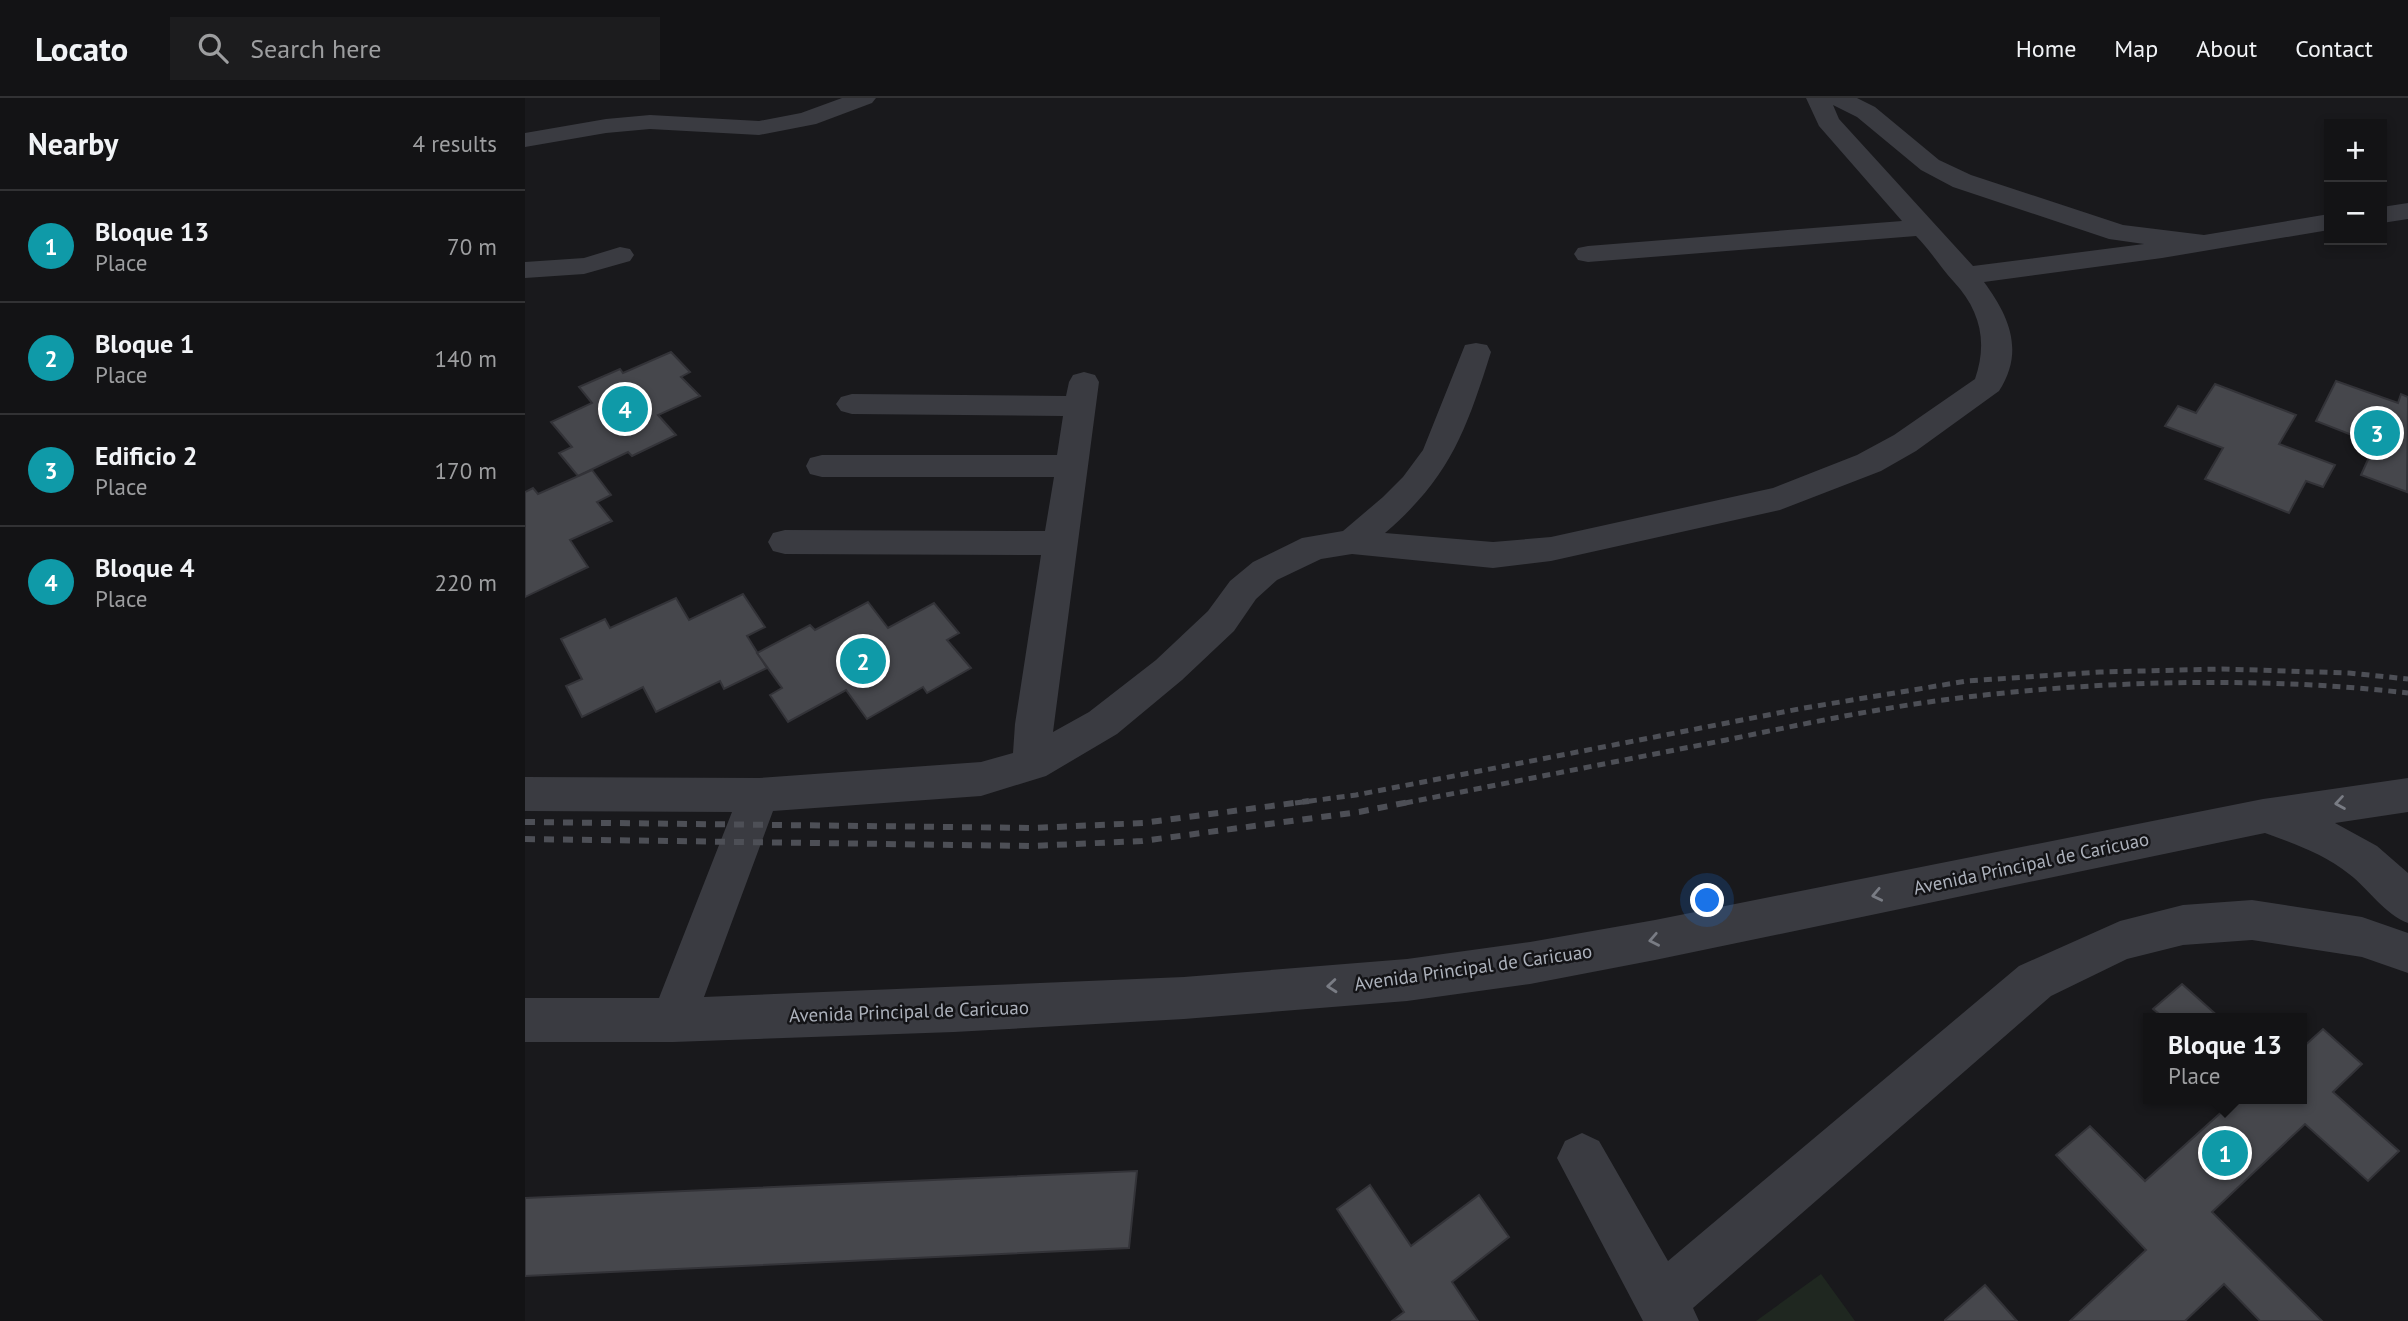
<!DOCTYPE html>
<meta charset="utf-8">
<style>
:root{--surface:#131315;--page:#1c1c1e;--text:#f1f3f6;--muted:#9d9ea0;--line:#323234;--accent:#f3b53a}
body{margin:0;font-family:"PT Sans",sans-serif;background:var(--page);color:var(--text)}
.controls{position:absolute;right:21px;top:21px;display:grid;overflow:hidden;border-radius:0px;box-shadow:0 4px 10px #0003}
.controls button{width:63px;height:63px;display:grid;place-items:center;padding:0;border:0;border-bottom:2px solid var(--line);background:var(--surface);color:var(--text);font:35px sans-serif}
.you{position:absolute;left:1183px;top:803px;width:24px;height:24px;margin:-18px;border:5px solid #fff;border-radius:50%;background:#1a73e8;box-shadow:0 0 0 10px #1a73e833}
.badge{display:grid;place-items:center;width:46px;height:46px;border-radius:50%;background:var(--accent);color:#fff;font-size:23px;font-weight:700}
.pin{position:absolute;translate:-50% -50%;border:4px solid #fff;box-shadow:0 2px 7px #0006}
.popup{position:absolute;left:1618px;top:915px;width:164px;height:91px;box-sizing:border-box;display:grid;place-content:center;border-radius:0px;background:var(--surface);filter:drop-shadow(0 2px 5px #0005);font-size:23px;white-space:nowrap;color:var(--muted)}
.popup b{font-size:26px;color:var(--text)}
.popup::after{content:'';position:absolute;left:50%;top:100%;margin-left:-14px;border:14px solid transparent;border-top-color:var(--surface)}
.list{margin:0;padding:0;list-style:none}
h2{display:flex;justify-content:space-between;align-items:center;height:91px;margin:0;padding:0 28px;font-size:30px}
h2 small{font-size:23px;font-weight:400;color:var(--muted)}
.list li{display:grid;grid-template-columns:46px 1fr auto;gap:21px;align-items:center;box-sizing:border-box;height:112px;padding:0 28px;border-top:2px solid var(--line)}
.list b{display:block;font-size:26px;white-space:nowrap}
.list p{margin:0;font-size:23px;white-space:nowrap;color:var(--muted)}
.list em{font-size:23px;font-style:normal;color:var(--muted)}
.icon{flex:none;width:38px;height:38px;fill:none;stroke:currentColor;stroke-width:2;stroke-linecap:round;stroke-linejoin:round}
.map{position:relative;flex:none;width:1883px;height:1223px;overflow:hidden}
header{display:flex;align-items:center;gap:42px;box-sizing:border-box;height:98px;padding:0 35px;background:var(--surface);border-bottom:2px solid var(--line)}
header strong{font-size:33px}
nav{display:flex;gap:38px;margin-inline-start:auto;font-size:24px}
.search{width:490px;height:63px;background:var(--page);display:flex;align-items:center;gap:18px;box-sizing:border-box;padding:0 24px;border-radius:0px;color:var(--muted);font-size:26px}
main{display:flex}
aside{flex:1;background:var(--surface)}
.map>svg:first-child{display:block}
</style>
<header>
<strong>Locato</strong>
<div class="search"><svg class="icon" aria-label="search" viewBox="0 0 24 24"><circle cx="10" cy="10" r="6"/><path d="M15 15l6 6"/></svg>Search here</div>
<nav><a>Home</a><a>Map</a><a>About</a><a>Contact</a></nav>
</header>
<main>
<aside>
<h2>Nearby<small>4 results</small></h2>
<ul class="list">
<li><span class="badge" style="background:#0f9aa8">1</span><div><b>Bloque 13</b><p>Place</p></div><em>70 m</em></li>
<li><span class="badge" style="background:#0f9aa8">2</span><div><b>Bloque 1</b><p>Place</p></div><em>140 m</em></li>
<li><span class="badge" style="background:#0f9aa8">3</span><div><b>Edificio 2</b><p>Place</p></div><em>170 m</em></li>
<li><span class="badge" style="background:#0f9aa8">4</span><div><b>Bloque 4</b><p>Place</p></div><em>220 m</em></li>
</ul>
</aside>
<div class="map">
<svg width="1883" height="1223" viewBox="0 0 1883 1223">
<rect width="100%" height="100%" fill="#19191c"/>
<!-- green -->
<path fill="#1f2720" d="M1296 1176 1330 1223H1231Z"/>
<!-- building -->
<g fill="#46474c" stroke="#333338" stroke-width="2">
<path d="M146 254 165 274 156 279 175 298 133 317 151 337 107 358 103 354 53 378 34 355 47 349 26 324 67 305 54 289 95 271 98 275Z"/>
<path d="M1811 283 1873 305 1876 296 1883 299 1882 394 1836 377 1850 346 1791 323Z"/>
<path d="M1690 286 1771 317 1754 346 1810 367 1798 389 1781 383 1764 415 1680 381 1698 350 1640 328 1653 308 1671 315Z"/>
<path d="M67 372 86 397 72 404 87 423 45 442 63 469 0 499V394L8 390 13 396Z"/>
<path d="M218 496 240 529 222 538 242 570 199 591 195 583 131 614 118 589 57 619 41 588 57 581 36 541 80 521 85 530 151 500 164 522Z"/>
<path d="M343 504 363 530 409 505 434 535 422 542 446 570 402 595 398 589 342 621 321 592 263 624 245 597 257 590 232 555 285 527 290 532Z"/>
<path d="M1657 886 1695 920H1639L1628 911Z"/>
<path d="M1798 931 1837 966 1808 994 1874 1053 1843 1083 1780 1026 1687 1114 1797 1223H1735L1699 1186 1660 1223H1545L1621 1152 1531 1057 1565 1028 1620 1083 1711 1001H1777V950Z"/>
<path d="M612 1073 604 1150 0 1178V1100Z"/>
<path d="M845 1087 886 1148 954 1097 984 1139 927 1184 953 1223H867L879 1214 812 1111Z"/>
<path d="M1460 1187 1492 1223H1420V1222Z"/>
</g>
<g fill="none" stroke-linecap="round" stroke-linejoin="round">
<!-- minor -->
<g fill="#3a3b41" fill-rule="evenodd">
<path d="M317 0H351L347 5 291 26 234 37 125 31 81 35 0 49V35L81 21 125 17 234 23 276 15Z"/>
<path d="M1281 0H1332L1350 9 1414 62 1446 77 1598 127 1679 137 1804 116V132L1637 160 1459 184C1484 218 1500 253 1474 293L1391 353 1356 373 1255 412 1026 463 968 470 827 456 796 461 752 482 731 501 709 533 657 582 592 636 521 678 456 698 248 713 179 899 659 879 882 861 1005 844 1130 822 1738 701 1883 680V714L1810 725 1852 748 1883 775V825C1859 816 1845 792 1824 776 1799 756 1770 746 1740 735L1130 862 1005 886 882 903 659 921 429 934 148 944H0V900H134L207 714 0 713V679L234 680 456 664 488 655 490 626 516 457 260 456 248 453 243 444 248 435 260 432 520 433 529 379H297L285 376 281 368 285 360 297 357H532L538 318 327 316 316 313 311 306 316 299 327 296 541 298 544 284 548 277 559 274 570 277 574 284 528 634 564 614 631 562 683 513 705 483 728 464 777 440 818 433 858 399 878 379 898 352 940 247 951 245 962 247 966 254C941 333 925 379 860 435L968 444 1026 439 1248 390 1332 357 1369 337 1450 281C1463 244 1455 212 1429 184 1416 170 1405 152 1391 138L1063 164 1053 162 1049 156 1053 150 1063 148 1377 123 1294 28ZM1308 7 1332 19 1396 72 1428 89 1584 141 1619 146 1448 168 1314 21Z"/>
<path d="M1883 105V121L1857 125V109Z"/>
<path d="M95 149 105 151 109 157 105 163 59 176 0 180V164L59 160Z"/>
<path d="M1727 802 1837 819 1883 835V875L1837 859 1727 842 1658 847 1602 861 1526 898 1168 1210 1174 1223H1118L1032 1060 1040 1043 1057 1035 1074 1043 1143 1163 1494 868 1595 823 1658 807Z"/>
</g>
<!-- rail-far1 -->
<g stroke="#4d4f56" stroke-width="5" stroke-dasharray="8 6" stroke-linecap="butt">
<path d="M770 705 831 697 1279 610 1442 583 1575 574 1697 571 1824 575 1883 581"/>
<path d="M880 705C987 684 1094 663 1201 642 1283 625 1367 607 1451 598 1589 582 1744 579 1883 595"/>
</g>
<!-- rail -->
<g stroke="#4d4f56" stroke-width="6" stroke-dasharray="10 9" stroke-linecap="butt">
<path d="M0 724 509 730 618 725 784 703"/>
<path d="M0 741 506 748 617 743 834 714 889 703"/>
</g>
</g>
<!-- one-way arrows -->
<defs><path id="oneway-chevron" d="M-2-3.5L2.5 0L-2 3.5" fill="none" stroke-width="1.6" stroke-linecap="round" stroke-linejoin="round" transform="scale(1.75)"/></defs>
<g stroke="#797c84">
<use href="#oneway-chevron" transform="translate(1815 705) rotate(171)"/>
<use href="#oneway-chevron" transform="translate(1352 797) rotate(168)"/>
<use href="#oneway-chevron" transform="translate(1129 842) rotate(169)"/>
<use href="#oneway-chevron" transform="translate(807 888) rotate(175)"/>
</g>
<g text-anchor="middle" stroke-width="5" stroke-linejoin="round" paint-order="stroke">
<!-- street labels -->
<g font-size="19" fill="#acb1bb" stroke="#141417">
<text transform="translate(1506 765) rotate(-12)" y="7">Avenida Principal de Caricuao</text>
<text transform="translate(948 869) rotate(-8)" y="7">Avenida Principal de Caricuao</text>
<text transform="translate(384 913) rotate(-2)" y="7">Avenida Principal de Caricuao</text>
</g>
</g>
</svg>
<div class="controls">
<button>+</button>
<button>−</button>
</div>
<div class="you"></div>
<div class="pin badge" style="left:1700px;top:1055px;background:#0f9aa8">1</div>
<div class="popup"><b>Bloque 13</b>Place</div>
<div class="pin badge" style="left:338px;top:563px;background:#0f9aa8">2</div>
<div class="pin badge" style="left:1852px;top:335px;background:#0f9aa8">3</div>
<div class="pin badge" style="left:100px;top:311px;background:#0f9aa8">4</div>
</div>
</main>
